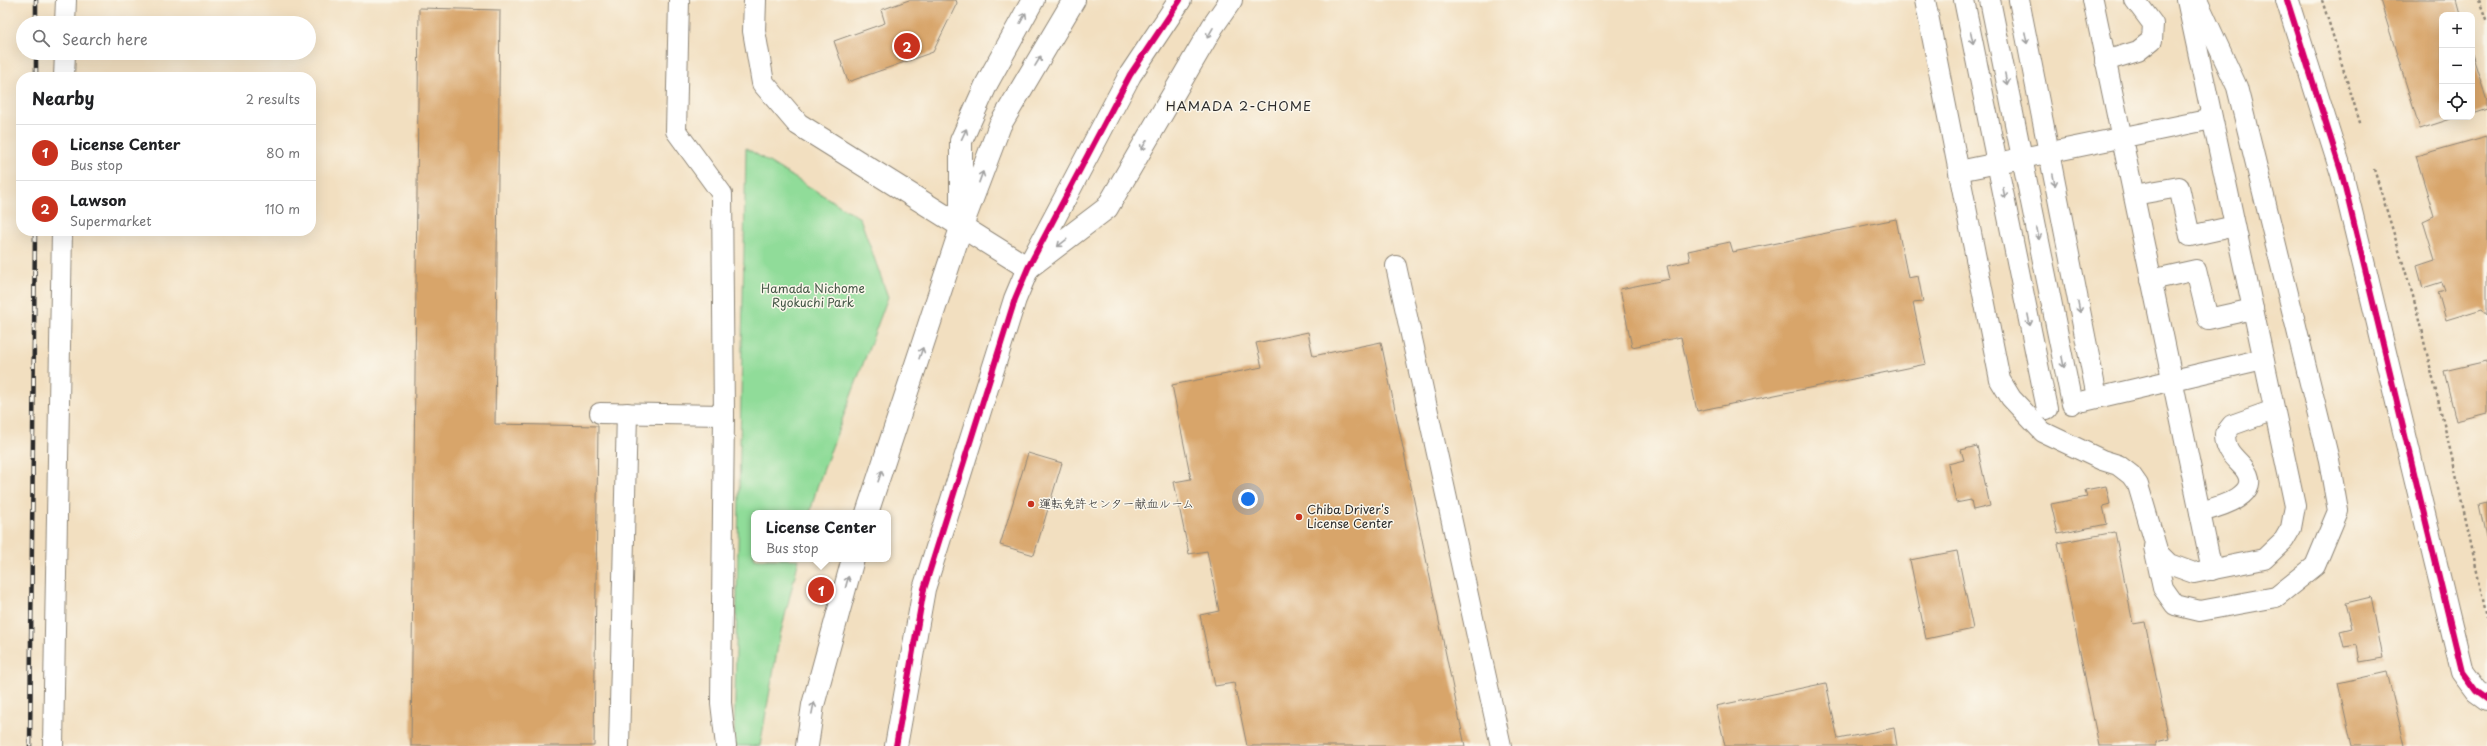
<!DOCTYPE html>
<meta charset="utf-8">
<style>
:root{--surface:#fff;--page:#f2f2f2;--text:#202124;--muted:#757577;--line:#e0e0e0;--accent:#c8321e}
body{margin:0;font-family:"Playpen Sans","Klee One",sans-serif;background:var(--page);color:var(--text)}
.controls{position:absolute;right:12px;top:12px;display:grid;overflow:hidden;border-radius:8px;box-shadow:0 4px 16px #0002}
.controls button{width:36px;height:36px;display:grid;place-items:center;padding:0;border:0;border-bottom:1px solid var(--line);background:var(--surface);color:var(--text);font:20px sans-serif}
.you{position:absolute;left:1248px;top:499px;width:14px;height:14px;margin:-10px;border:3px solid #fff;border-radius:50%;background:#1a73e8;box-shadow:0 0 0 6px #1a73e833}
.badge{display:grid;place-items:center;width:26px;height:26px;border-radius:50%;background:var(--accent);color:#fff;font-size:13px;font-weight:700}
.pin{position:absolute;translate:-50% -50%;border:2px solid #fff;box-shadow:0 1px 4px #0006}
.popup{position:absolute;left:751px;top:510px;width:140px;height:52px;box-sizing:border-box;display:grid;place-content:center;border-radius:8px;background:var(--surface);filter:drop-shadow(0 1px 3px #0005);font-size:13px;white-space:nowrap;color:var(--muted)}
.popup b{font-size:15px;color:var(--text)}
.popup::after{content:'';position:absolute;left:50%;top:100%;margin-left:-8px;border:8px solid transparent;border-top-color:var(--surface)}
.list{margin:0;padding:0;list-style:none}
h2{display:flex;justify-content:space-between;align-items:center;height:52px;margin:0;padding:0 16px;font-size:17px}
h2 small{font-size:13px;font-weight:400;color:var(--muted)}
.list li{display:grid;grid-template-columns:26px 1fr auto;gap:12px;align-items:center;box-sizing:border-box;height:56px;padding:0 16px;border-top:1px solid var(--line)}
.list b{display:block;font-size:15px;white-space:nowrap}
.list p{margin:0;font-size:13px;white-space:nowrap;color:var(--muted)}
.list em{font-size:13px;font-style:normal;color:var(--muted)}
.icon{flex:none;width:22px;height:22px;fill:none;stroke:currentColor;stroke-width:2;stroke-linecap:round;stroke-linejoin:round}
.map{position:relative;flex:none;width:2487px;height:746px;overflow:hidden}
.search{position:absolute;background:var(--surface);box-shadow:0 4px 16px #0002;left:16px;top:16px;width:300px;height:44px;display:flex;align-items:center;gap:10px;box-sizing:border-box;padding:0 14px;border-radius:22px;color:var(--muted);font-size:15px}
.panel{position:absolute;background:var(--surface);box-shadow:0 4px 16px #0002;left:16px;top:72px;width:300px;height:164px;border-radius:16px}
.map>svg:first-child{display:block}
</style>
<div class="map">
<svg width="2487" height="746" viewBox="0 0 2487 746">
<rect width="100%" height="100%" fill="#fbf7ec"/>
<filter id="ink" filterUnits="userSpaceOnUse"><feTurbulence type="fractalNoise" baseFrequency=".025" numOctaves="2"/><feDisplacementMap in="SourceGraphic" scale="8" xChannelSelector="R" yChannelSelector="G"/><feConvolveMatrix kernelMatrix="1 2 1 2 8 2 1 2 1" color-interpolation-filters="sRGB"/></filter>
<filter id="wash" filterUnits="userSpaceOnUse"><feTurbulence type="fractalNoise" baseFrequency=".012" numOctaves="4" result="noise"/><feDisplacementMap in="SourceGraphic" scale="16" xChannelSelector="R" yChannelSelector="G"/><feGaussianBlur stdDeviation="0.9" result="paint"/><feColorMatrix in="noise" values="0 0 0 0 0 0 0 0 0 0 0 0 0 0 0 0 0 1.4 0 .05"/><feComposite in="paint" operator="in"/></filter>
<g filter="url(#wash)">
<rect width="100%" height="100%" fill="#f2dfc0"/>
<!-- green -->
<path fill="#90dc99" stroke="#5e8462" d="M746 148 860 218 888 297 817 487 810 513H754V559H799L779 640 760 746H734Z"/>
<g id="blocks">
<!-- building -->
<g fill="#d8a56a">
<path d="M909 0H956L957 3 933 52 848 82 834 41 885 23 881 10Z"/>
<path d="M2380 0H2456L2460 15H2442V117H2457L2420 129Z"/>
<path d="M419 8 500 10 495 424 598 426 594 746H411Z"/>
<path d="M2472 54 2487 101V108L2472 113Z"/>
<path d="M2487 136V315L2482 309 2446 320 2438 292 2445 290 2442 282 2423 288 2417 266 2435 260 2423 221 2434 216 2416 156Z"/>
<path d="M1896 219 1908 278 1918 276 1923 302 1913 303 1926 364 1697 411 1681 337 1632 347 1620 289 1670 279 1667 266 1690 261 1688 251 1730 242 1733 252Z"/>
<path d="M1308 332 1313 356 1381 342 1465 746H1247L1234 683 1215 686 1200 615 1219 611 1207 551 1189 554 1174 482 1191 479 1172 385 1262 367 1256 343Z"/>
<path d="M2487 361V413L2456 421 2444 371Z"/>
<path d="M1977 446 1990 506 1973 510 1971 500 1956 503 1948 464 1964 460 1961 450Z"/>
<path d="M1028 453 1062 463 1034 555 1000 545Z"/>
<path d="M2106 486 2110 504 2103 506 2107 524 2058 534 2051 504 2087 497 2085 490Z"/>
<path d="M2487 502V538H2486L2479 504Z"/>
<path d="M2115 532 2133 624 2145 622 2169 739 2156 742V746H2099L2058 543Z"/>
<path d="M1957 551 1973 629 1926 639 1910 560Z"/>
<path d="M2371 597 2383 658 2360 662 2357 645 2344 647 2340 631 2352 628 2346 603Z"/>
<path d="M2387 672 2405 746H2352L2338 683Z"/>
<path d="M1826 683 1838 739 1894 728 1897 746H1725L1716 706Z"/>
</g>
</g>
</g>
<g filter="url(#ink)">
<use href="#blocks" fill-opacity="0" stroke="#8e8576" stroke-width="1"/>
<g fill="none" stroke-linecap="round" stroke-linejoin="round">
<defs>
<g id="service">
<path d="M679 0 676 131 722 194 724 415 721 703 726 746"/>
<path d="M1925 0 2000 380 2011 398 2043 432 2102 460 2118 465 2131 475 2138 485 2158 553 2169 564 2194 573 2264 559 2284 540 2291 528 2295 506 2187 0"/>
<path d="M1964 0 2047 409"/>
<path d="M1990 0 2072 404"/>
<path d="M2019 0 2097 397"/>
<path d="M2093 0 2212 570"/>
<path d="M65 23 66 0"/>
<path d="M2105 61 2138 51 2152 40 2153 24 2135 0"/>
<path d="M64 77 65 53"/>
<path d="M1959 171 2212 119"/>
<path d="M2134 195 2179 187 2190 236 2235 226"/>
<path d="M1396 266 1501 746"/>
<path d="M2151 280 2196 270 2208 319 2253 309"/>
<path d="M2084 401 2263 359"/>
<path d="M600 413 724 415"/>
<path d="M2200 512C2219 507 2266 495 2243 467 2232 455 2225 451 2225 434L2232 425 2274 410"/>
<path d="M2154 547 2163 588 2175 605 2200 611 2276 597 2315 566 2338 511 2329 460 2237 87 2197 0"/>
<path d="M53 746 62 231"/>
<path d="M619 746 627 413"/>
</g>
<path id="minor" d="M2287 0 2342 174 2462 672 2476 691 2487 699"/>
<g id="tertiary">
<path d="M755 0 754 31 763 83 798 124 1028 268 1107 208 1213 26 1231 0"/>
<path d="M961 215V141L987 83 1033 0"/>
<path d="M867 513 961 228 1000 125 1074 0"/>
<path d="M807 746 813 705 853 559"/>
<path d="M896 746 924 589 1015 299 1028 268 1130 75 1180 0"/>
</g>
</defs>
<!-- service casing -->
<use href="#service" stroke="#8e8576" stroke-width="22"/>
<!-- minor casing -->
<use href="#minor" stroke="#8e8576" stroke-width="24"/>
<!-- tertiary casing -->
<use href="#tertiary" stroke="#8e8576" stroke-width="24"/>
<!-- path -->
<g stroke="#8e8576" stroke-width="2.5" stroke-dasharray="3 3" stroke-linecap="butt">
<path d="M2322 0 2361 126"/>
<path d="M2479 0 2487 22"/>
<path d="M2374 169 2413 296 2455 470 2487 618"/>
</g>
<!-- service -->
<use href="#service" stroke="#fff" stroke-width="20"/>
<!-- minor -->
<use href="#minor" stroke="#fff" stroke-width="22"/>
<!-- tertiary -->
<use href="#tertiary" stroke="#fff" stroke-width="22"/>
<defs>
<g id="rail">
<path d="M36 23V0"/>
<path d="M36 77V53"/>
<path d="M30 746 35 231"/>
</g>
</defs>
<!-- rail casing -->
<use href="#rail" stroke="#2b2b2b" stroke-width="4.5"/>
<!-- rail -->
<use href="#rail" stroke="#fbf7ec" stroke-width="3" stroke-dasharray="9" stroke-linecap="butt"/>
<defs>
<g id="cycleway">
<path d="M2287 0 2342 174 2462 672 2476 691 2487 699"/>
<path d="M896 746 924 589 1015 299 1028 268 1130 75 1180 0"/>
</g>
</defs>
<!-- cycleway casing -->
<use href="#cycleway" stroke="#fbf7ec" stroke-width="8"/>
<!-- cycleway -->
<use href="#cycleway" stroke="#d6006c" stroke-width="6"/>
</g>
<!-- one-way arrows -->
<defs><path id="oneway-shaft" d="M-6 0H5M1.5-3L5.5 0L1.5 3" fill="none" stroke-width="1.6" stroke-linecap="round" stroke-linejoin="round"/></defs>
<g stroke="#a0a0a0">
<use href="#oneway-shaft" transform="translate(1023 18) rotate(-61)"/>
<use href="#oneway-shaft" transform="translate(1210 33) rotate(120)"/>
<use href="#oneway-shaft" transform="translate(1972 38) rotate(78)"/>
<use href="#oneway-shaft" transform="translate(2026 38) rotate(79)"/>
<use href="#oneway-shaft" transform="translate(1038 61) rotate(-59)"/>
<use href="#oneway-shaft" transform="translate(2006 79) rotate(79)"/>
<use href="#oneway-shaft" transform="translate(964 134) rotate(-65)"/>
<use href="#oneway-shaft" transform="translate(1144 145) rotate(120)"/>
<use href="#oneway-shaft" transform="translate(981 177) rotate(-70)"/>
<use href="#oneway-shaft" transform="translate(2054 180) rotate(79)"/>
<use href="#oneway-shaft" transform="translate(2004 193) rotate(79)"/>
<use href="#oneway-shaft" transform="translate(2038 234) rotate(79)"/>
<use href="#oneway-shaft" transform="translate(1062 243) rotate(142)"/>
<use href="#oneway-shaft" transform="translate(2079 307) rotate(79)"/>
<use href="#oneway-shaft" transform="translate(2029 320) rotate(79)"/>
<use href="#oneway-shaft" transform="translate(921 353) rotate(-71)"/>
<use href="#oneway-shaft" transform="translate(2063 362) rotate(79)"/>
<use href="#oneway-shaft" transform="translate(880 476) rotate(-71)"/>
<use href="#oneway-shaft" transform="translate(847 582) rotate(-75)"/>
<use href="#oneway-shaft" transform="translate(813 708) rotate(-79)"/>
</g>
</g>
<!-- markers -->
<g fill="#c8321e" stroke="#fbf7ec" stroke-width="1.5">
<circle cx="1031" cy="504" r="4"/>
<circle cx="1299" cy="517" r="4"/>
</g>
<g text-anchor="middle" stroke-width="3" stroke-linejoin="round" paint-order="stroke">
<!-- park labels -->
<g font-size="12" fill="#445746" stroke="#fbf7ec">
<text x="813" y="293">Hamada Nichome<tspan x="813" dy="14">Ryokuchi Park</tspan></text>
</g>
<!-- poi labels -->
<g font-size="12" fill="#2b2b2b" stroke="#fbf7ec" text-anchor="start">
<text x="1039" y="508">運転免許センター献血ルーム</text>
<text x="1307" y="514">Chiba Driver's<tspan x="1307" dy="14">License Center</tspan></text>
</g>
<!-- neighbourhood labels -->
<g font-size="13" letter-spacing="1" fill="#2b2b2b" stroke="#fbf7ec">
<text x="1239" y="111">HAMADA 2-CHOME</text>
</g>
</g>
</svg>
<div class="controls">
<button>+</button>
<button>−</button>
<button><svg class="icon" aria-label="locate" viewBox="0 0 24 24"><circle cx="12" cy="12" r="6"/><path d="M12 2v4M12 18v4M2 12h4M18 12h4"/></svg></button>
</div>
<div class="you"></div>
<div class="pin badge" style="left:821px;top:590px">1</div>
<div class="popup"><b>License Center</b>Bus stop</div>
<div class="pin badge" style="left:907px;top:46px">2</div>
<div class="search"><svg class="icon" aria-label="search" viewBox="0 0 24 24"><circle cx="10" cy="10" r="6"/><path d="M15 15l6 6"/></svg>Search here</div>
<section class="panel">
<h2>Nearby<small>2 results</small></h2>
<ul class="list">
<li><span class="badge">1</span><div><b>License Center</b><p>Bus stop</p></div><em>80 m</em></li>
<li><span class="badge">2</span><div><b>Lawson</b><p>Supermarket</p></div><em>110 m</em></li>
</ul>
</section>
</div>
